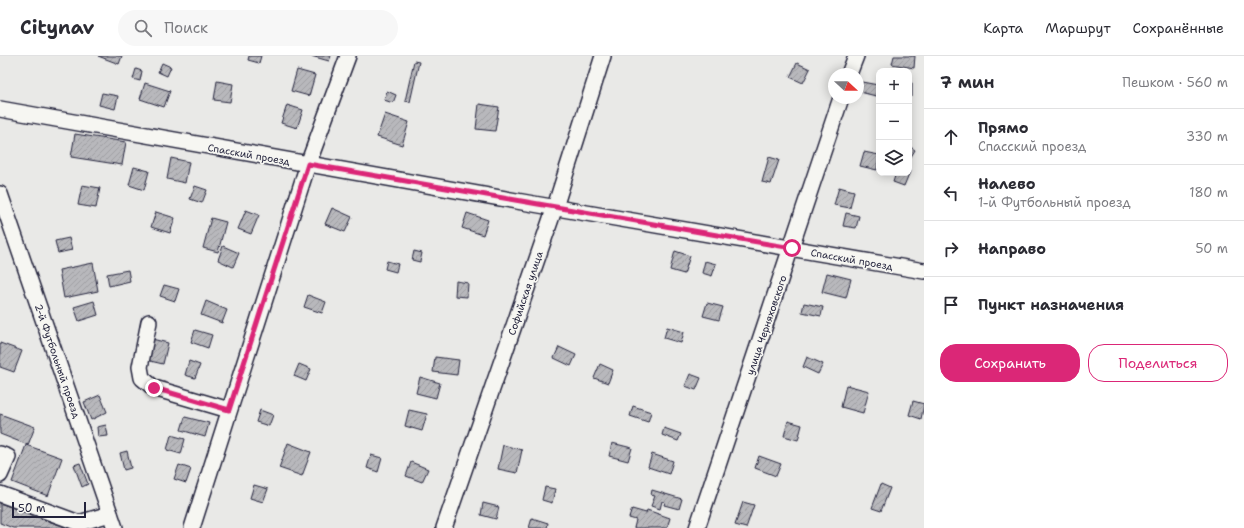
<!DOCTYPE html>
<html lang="ru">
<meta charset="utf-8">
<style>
:root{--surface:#fff;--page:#f7f7f7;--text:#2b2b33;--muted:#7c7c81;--line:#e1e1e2;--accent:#db2777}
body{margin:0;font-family:"Shantell Sans",sans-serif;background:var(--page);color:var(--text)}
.controls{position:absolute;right:12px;top:12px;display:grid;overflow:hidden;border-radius:8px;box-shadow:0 2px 10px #0003}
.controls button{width:36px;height:36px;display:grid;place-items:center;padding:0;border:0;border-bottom:1px solid var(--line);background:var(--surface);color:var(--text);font:20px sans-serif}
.compass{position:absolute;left:828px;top:12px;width:36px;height:36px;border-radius:50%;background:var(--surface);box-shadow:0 2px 10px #0003;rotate:111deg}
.scale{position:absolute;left:12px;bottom:10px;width:74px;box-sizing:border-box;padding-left:4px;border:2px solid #22223b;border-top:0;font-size:11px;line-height:14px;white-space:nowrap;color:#22223b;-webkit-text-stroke:3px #f6f6f2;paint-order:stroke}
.stop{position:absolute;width:12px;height:12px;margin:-9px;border:3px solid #db2777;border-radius:50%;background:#fff}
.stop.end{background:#db2777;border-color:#fff;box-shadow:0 1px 4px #0008}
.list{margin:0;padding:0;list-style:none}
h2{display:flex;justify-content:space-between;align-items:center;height:52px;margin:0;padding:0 16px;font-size:17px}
h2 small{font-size:13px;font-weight:400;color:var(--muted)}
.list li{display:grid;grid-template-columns:26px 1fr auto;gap:12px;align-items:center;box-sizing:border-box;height:56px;padding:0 16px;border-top:1px solid var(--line)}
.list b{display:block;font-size:15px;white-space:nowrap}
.list p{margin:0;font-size:13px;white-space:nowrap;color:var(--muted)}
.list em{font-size:13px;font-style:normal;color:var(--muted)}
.actions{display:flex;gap:8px;padding:12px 16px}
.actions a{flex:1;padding:9px 0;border:1px solid var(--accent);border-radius:16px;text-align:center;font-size:14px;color:var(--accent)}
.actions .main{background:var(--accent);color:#fff}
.icon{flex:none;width:22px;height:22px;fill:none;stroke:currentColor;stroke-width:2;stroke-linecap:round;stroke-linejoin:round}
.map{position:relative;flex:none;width:924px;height:472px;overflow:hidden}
header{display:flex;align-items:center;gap:24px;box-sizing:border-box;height:56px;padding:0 20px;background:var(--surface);border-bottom:1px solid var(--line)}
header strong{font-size:19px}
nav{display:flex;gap:22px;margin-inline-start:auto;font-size:14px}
.search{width:280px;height:36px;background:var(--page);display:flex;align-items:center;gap:10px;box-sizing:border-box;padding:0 14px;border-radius:22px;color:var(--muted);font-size:15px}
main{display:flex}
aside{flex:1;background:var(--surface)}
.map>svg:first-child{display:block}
</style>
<header>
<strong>Citynav</strong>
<div class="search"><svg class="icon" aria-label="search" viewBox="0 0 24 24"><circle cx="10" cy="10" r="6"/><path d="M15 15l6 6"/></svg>Поиск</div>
<nav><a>Карта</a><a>Маршрут</a><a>Сохранённые</a></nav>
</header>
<main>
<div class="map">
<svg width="924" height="472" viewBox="0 0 924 472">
<defs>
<pattern id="building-hatch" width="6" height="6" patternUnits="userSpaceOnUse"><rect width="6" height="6" fill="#b8b8bc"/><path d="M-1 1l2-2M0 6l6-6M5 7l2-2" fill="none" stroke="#9e9ea2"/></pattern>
</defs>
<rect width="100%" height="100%" fill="#e9e9e7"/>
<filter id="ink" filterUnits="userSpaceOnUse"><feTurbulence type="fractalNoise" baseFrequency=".025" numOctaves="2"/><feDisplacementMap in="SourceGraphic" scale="8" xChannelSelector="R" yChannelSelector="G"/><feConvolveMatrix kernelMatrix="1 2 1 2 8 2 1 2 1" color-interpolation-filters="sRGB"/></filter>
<g filter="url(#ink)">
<!-- building -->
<g fill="url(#building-hatch)" stroke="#22223b">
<path d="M98 0H122L119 8Z"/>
<path d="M249 0H261L259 7 248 4Z"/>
<path d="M311 0H331L329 5Z"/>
<path d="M894 0H915L914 12 892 8Z"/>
<path d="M414 5 419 6 410 46 405 45Z"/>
<path d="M162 7 171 11 167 20 158 16Z"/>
<path d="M797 7 810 13 803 27 790 21Z"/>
<path d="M136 13 142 15 140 25 133 23Z"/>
<path d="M297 14 315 19 309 40 291 35Z"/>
<path d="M217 25 233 28 230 46 214 44Z"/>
<path d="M862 26 878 29 876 40 860 36Z"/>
<path d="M909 26 912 27V40H909Z"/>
<path d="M145 27 170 35 164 51 140 43Z"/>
<path d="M387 35 396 39 393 47 384 44Z"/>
<path d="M102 37 118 40 115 53 99 49Z"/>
<path d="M479 48 499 51 495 75 476 73Z"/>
<path d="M287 49 303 54 297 72 281 67Z"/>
<path d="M385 58 409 66 402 89 377 81Z"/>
<path d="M75 78 126 86 122 109 71 101Z"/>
<path d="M909 90 915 94 909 104Z"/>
<path d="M864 96 879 99 877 114 860 110Z"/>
<path d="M769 101 779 104 771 128 762 126Z"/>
<path d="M171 102 189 106 185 127 167 123Z"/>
<path d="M134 111 149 115 144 134 129 129Z"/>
<path d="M909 112 911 113 904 130 893 126 896 117H909Z"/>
<path d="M82 129 100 132 96 152 78 149Z"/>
<path d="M195 130 207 134 202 147 190 143Z"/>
<path d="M839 131 854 135 850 152 834 149Z"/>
<path d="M332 152 352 161 345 176 325 168Z"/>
<path d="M246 154 259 159 251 178 238 173Z"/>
<path d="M156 156 175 162 170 177 151 171Z"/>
<path d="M467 157 488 164 483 179 462 172Z"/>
<path d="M846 157 859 160 856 172 843 170Z"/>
<path d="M211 162 226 166 218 196 203 192Z"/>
<path d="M69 182 72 194 58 197 55 185Z"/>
<path d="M223 190 239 197 233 211 218 204Z"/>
<path d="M414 195 422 197 420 206 412 204Z"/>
<path d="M675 195 690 200 684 218 670 214Z"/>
<path d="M387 205 398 208 396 216 385 213Z"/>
<path d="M705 205 716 208 712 220 702 217Z"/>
<path d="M93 207 98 235 64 242 59 214Z"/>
<path d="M128 214 130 225 109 230 107 218Z"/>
<path d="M827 217 851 223 846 242 822 236Z"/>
<path d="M456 225 468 227 467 241 455 240Z"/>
<path d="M164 229 179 233 175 245 160 240Z"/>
<path d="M308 239 326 246 322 257 304 251Z"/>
<path d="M94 245 98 259 79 265 74 251Z"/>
<path d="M206 245 227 254 222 267 201 259Z"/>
<path d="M707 247 723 251 719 264 703 260Z"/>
<path d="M804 247 823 251 821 260 802 256Z"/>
<path d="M667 271 684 276 681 287 664 282Z"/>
<path d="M195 274 212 279 208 292 191 286Z"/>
<path d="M152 283 168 287 163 308 146 304Z"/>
<path d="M0 287 22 295 14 316 0 311Z"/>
<path d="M559 291 576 299 571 310 554 302Z"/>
<path d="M435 301 459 304 457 319 433 316Z"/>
<path d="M807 301 823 308 818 318 803 311Z"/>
<path d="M189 305 200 309 195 322 185 319Z"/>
<path d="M299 308 311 313 306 325 294 320Z"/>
<path d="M600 308 613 314 608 327 594 322Z"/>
<path d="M690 318 701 322 696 334 685 330Z"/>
<path d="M420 321 440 327 436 342 416 337Z"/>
<path d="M846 329 869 335 863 357 841 351Z"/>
<path d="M100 339 107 356 91 364 84 346Z"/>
<path d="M913 345 924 348 921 363 909 359Z"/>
<path d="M633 350 651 356 648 366 630 360Z"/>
<path d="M260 354 273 359 269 370 256 366Z"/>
<path d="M409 354 427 358 422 375 405 370Z"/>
<path d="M0 358 35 371 28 389 0 378Z"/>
<path d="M185 361 209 367 205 381 181 374Z"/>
<path d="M788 365 802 369 798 384 784 380Z"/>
<path d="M106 369 108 380 98 381 97 371Z"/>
<path d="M664 372 681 378 678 385 662 379Z"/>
<path d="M171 379 185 383 181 398 167 394Z"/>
<path d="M288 387 311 396 302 420 279 412Z"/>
<path d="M612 387 632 392 628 405 609 400Z"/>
<path d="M26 389 62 402 48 440 12 426Z"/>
<path d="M503 389 522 394 517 417 498 413Z"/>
<path d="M127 395 131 412 124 414 120 397Z"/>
<path d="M652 398 673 405 669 418 648 411Z"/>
<path d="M371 399 382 402 378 416 367 412Z"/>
<path d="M759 400 781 408 776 420 755 412Z"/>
<path d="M411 406 428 413 422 426 406 420Z"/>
<path d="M80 407 88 428 82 431 74 409Z"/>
<path d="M179 409 191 413 186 427 174 423Z"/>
<path d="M881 428 890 432 881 455 872 452Z"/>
<path d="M254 429 268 433 263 446 250 442Z"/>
<path d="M545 431 555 433 552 447 542 444Z"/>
<path d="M652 434 682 443 679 453 664 449 665 446 662 445 660 453 651 450 655 440 651 439Z"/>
<path d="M743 446 754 449 746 472 735 469Z"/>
<path d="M0 447 51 466 69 472H13L0 467Z"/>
<path d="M483 447 499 451 496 463 481 459Z"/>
<path d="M632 453 646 457 647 454 670 462 667 472H634L636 464 629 462Z"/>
<path d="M532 462 548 467 547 472H529Z"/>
</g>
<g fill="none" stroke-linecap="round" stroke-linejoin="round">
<defs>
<g id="minor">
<path d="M849 18 856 0"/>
<path d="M0 53 528 147 924 215"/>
<path d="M0 138 115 472"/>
<path d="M149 266 140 311 142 322 154 332 229 354"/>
<path d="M0 398 8 401 0 419"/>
<path d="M0 438 79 467 110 458"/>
<path d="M192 472 308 108 348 0"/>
<path d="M444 472 555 151 603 0"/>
<path d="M697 472 841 42"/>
</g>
</defs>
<!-- minor casing -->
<use href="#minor" stroke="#22223b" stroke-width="18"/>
<!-- minor -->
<use href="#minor" stroke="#f6f6f2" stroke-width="15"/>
</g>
</g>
<g fill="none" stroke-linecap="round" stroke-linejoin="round" filter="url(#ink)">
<!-- route -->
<path stroke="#db2777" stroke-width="5" d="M154 332 229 354 308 108 792 192"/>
</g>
<g text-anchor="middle" stroke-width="3.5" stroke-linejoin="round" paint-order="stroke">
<!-- street labels -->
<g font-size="10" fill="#22223b" stroke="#f6f6f2">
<text transform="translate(249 98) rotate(10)" y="4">Спасский проезд</text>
<text transform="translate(852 203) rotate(10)" y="4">Спасский проезд</text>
<text transform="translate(525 237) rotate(-71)" y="4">Софийская улица</text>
<text transform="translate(766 269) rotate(-71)" y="4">улица Черняховского</text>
<text transform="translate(58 305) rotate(71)" y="4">2-й Футбольный проезд</text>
</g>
</g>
</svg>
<div class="controls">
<button>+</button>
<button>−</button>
<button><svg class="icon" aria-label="layers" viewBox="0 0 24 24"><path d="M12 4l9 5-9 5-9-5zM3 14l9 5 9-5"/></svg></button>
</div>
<svg class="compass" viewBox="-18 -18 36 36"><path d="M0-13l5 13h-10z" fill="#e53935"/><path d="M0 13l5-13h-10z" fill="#7c7c81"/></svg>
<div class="scale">50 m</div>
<div class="stop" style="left:792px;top:192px"></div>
<div class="stop end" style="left:154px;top:332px"></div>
</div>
<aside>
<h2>7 мин<small>Пешком · 560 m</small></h2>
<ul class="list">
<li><svg class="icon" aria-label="ahead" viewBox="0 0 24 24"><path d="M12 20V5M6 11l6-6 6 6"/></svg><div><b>Прямо</b><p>Спасский проезд</p></div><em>330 m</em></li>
<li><svg class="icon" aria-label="left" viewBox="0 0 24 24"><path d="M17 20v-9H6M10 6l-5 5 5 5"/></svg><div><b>Налево</b><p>1-й Футбольный проезд</p></div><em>180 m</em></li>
<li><svg class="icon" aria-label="right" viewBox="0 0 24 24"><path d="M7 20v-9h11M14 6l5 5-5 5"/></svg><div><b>Направо</b></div><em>50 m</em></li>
<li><svg class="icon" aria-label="arrive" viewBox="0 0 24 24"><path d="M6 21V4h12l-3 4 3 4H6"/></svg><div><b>Пункт назначения</b></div></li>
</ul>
<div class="actions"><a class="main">Сохранить</a><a>Поделиться</a></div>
</aside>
</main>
